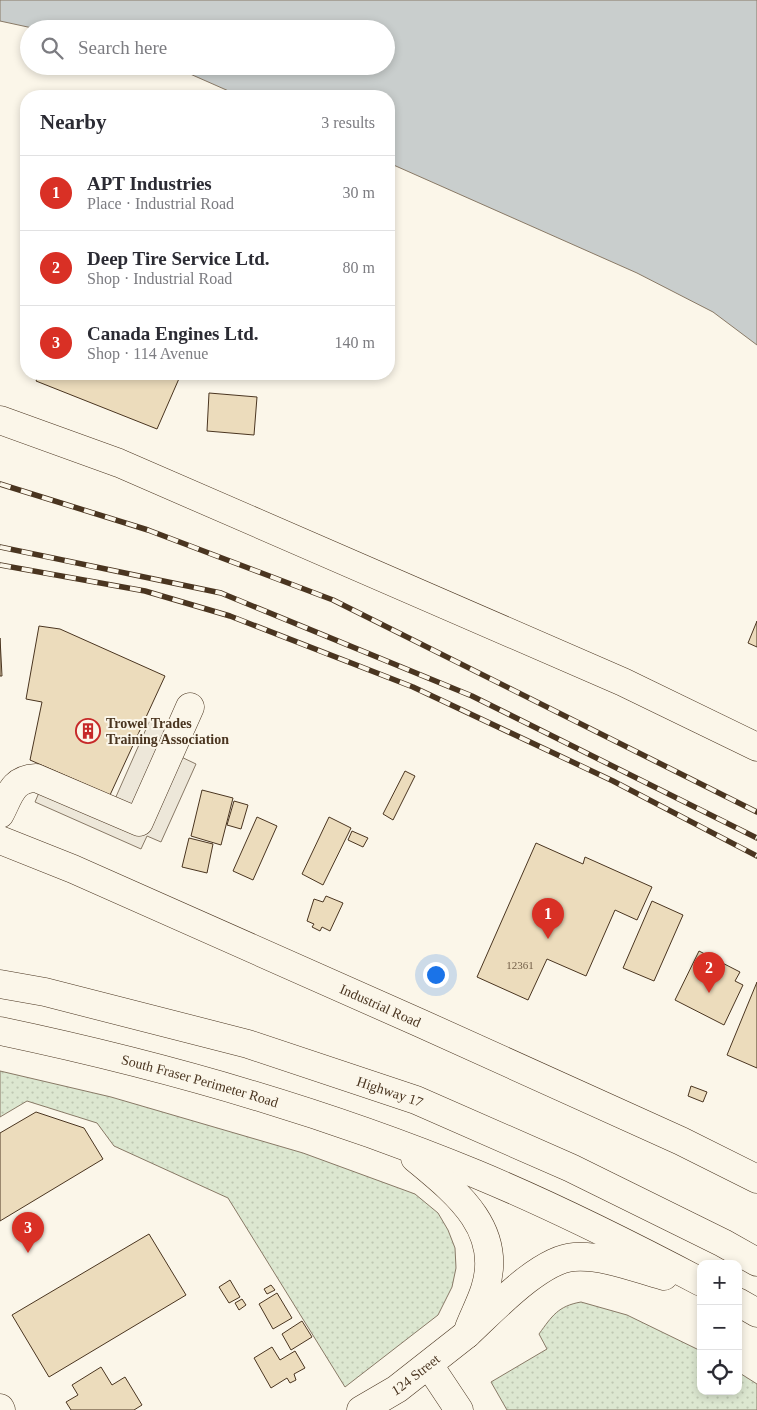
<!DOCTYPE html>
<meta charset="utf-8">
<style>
:root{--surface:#fff;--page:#f7f7f7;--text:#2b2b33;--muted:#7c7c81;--line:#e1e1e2;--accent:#d93025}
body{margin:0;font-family:"Times New Roman",serif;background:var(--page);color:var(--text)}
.controls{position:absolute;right:15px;bottom:15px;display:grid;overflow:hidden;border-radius:10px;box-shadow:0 2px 8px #0003}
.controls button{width:45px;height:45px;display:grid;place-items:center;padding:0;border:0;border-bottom:1px solid var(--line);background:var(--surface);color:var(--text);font:25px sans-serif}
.you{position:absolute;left:435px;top:974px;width:18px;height:18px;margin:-12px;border:4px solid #fff;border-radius:50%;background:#1a73e8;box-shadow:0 0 0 8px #1a73e833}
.badge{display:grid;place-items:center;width:32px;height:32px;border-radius:50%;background:var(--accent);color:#fff;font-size:16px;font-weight:700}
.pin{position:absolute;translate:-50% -41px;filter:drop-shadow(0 1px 2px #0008)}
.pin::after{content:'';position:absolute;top:26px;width:18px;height:15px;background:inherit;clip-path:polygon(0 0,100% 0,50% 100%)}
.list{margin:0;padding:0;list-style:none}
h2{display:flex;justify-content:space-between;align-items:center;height:65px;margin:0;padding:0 20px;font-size:21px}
h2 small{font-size:16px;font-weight:400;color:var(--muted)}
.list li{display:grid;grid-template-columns:32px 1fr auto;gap:15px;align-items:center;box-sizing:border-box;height:75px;padding:0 20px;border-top:1px solid var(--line)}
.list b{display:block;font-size:19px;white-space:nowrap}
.list p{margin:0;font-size:16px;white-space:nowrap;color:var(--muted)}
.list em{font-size:16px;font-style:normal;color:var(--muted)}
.icon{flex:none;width:28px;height:28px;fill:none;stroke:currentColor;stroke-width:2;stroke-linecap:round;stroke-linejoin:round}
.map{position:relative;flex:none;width:757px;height:1410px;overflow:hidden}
.search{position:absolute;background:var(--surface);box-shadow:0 2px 8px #0003;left:20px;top:20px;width:375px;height:55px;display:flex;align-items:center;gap:12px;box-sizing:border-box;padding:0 18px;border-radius:28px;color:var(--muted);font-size:19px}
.panel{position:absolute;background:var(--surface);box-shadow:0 2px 8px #0003;left:20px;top:90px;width:375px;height:290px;border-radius:20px}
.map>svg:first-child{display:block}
</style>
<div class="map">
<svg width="757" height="1410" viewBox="0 0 757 1410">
<defs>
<pattern id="grass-dots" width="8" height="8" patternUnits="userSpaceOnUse" patternTransform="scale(1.25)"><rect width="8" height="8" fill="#dce7d0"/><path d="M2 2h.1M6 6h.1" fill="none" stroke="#bec7b2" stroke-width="1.8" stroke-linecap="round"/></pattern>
</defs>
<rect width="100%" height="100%" fill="#fbf6e9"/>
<!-- grass -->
<g fill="url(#grass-dots)" stroke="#887966">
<path d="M0 1071 111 1097 303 1153 415 1194 438 1213 448 1230 455 1248 456 1268 452 1287 438 1315 345 1387 228 1198 114 1146 97 1123 27 1101 0 1117Z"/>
<path d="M581 1302 627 1315 701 1351V1391H738V1372L757 1384V1410H507L491 1382 547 1349 539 1334C552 1316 558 1306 581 1302Z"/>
</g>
<!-- parking -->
<path fill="#ede7d9" stroke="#887966" d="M150 720 184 735 175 754 196 764 161 842 147 836 141 849 35 802 49 769 115 799Z"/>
<!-- water -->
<path fill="#c9cecd" stroke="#887966" d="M0 0H757V345L713 312 637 273 389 163V96H240L172 66H386V29H37L0 21Z"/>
<!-- building -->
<g fill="#ecdcbc" stroke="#4a3520">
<path d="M39 374H181L157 429 36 381Z"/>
<path d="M209 393 257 397 254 435 207 431Z"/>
<path d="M757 621V647L748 643Z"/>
<path d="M39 626 60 629 165 676 110 795 30 760 42 702 26 699Z"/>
<path d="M0 638 2 676H0Z"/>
<path d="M405 771 415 776 393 820 383 814Z"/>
<path d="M202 790 233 798 221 845 191 836Z"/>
<path d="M234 801 248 805 241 829 227 825Z"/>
<path d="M257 817 277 826 253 880 233 871Z"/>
<path d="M329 817 351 828 323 885 302 874Z"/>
<path d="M352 831 368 838 363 847 348 840Z"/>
<path d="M189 838 213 844 207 873 182 867Z"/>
<path d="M536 843 583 864 585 857 652 887 637 920 615 910 586 976 547 959 528 1000 477 977Z"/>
<path d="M326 896 343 903 330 931 322 927 320 931 312 927 314 924 307 921 314 899 323 902Z"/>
<path d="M652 901 683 915 654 981 623 968Z"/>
<path d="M699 951 740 972 735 981 743 985 724 1025 675 1000Z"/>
<path d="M757 982V1068L727 1055Z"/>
<path d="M691 1086 707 1092 703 1102 688 1096Z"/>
<path d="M36 1112 84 1128 103 1159 0 1221V1133Z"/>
<path d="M149 1234 186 1295 49 1377 12 1315Z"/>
<path d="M230 1280 240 1297 229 1303 219 1287Z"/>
<path d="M271 1285 275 1290 267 1294 264 1289Z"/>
<path d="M277 1293 292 1318 273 1329 259 1304Z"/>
<path d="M242 1299 246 1305 239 1310 235 1303Z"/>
<path d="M302 1321 312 1337 291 1350 282 1334Z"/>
<path d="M272 1347 280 1360 295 1351 305 1368 294 1374 296 1380 290 1383 287 1378 271 1388 254 1358Z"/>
<path d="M101 1367 112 1385 125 1377 142 1405 134 1410H71L66 1402 78 1395 72 1385Z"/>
</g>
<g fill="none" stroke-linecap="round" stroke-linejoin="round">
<defs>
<g id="minor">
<path d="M0 420 119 463 623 682 757 747"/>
<path d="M0 814C10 795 12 779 36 778L139 822 190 707"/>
<path id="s1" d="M0 840 73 869 420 1023 681 1141 757 1179"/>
<path d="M429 1365 459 1410"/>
<path d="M0 1408 1 1410"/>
<path id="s2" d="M361 1410 397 1389 467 1334"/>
</g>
<g id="highway">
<path id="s3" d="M0 984 45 992 248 1044 416 1100 571 1168 723 1243 757 1262"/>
<path id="s4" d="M0 1031C162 1065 323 1111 476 1174 553 1206 627 1243 701 1282"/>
<path d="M415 1158C456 1192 504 1229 485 1289 481 1302 474 1315 469 1328"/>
<path d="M738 1302 757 1313"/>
<path d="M467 1334C492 1311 540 1259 574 1257 604 1255 635 1268 664 1276"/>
</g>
</defs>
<!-- minor casing -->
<use href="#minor" stroke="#4a3520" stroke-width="29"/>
<!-- highway casing -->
<use href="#highway" stroke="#4a3520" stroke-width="29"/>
<!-- minor -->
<use href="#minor" stroke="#fbf6e9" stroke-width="28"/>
<!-- highway -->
<use href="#highway" stroke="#fbf6e9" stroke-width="28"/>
<defs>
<g id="rail">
<path d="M0 484 148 530 333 600 757 812"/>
<path d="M0 547 221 593 472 696 757 838"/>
<path d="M0 565 145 591 230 616 413 687 613 781 757 856"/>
</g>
</defs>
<!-- rail casing -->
<use href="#rail" stroke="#4a3520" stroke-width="5.5"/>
<!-- rail -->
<use href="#rail" stroke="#fbf6e9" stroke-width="4" stroke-dasharray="11" stroke-linecap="butt"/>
</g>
<!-- icons -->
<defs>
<symbol id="building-ring" viewBox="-11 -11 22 22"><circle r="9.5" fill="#fbf6e9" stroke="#c62828" stroke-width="1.5"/><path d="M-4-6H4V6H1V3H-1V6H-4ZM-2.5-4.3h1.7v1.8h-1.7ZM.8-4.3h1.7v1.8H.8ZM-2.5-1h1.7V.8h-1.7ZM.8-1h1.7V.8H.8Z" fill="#c62828"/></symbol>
</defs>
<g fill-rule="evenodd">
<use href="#building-ring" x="74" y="717" width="28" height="28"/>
</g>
<g text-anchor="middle" stroke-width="4" stroke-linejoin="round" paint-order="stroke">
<!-- number labels -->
<g font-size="11" fill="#725f47">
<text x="520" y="969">12361</text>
</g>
<!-- poi labels -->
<g font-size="14" font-weight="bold" fill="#4a3520" stroke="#fbf6e9" text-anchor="start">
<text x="106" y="728">Trowel Trades<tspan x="106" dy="16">Training Association</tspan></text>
</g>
<!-- street labels -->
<g font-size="14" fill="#4a3520" stroke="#fbf6e9">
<text dy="5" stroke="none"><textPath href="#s1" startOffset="415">Industrial Road</textPath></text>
<text dy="5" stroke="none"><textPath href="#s4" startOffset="206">South Fraser Perimeter Road</textPath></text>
<text dy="5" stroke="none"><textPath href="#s3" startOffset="405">Highway 17</textPath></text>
<text dy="5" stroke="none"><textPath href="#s2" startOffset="65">124 Street</textPath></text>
</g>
</g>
</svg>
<div class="controls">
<button>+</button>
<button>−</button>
<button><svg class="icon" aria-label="locate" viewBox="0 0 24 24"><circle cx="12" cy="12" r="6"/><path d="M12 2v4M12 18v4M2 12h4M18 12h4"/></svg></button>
</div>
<div class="you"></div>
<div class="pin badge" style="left:548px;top:939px">1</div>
<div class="pin badge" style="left:709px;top:993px">2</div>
<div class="pin badge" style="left:28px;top:1253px">3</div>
<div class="search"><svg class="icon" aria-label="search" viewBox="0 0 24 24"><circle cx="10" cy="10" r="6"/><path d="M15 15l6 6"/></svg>Search here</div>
<section class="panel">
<h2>Nearby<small>3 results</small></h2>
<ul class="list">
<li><span class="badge">1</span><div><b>APT Industries</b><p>Place · Industrial Road</p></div><em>30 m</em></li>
<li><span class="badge">2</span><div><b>Deep Tire Service Ltd.</b><p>Shop · Industrial Road</p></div><em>80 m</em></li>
<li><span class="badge">3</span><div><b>Canada Engines Ltd.</b><p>Shop · 114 Avenue</p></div><em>140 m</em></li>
</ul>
</section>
</div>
